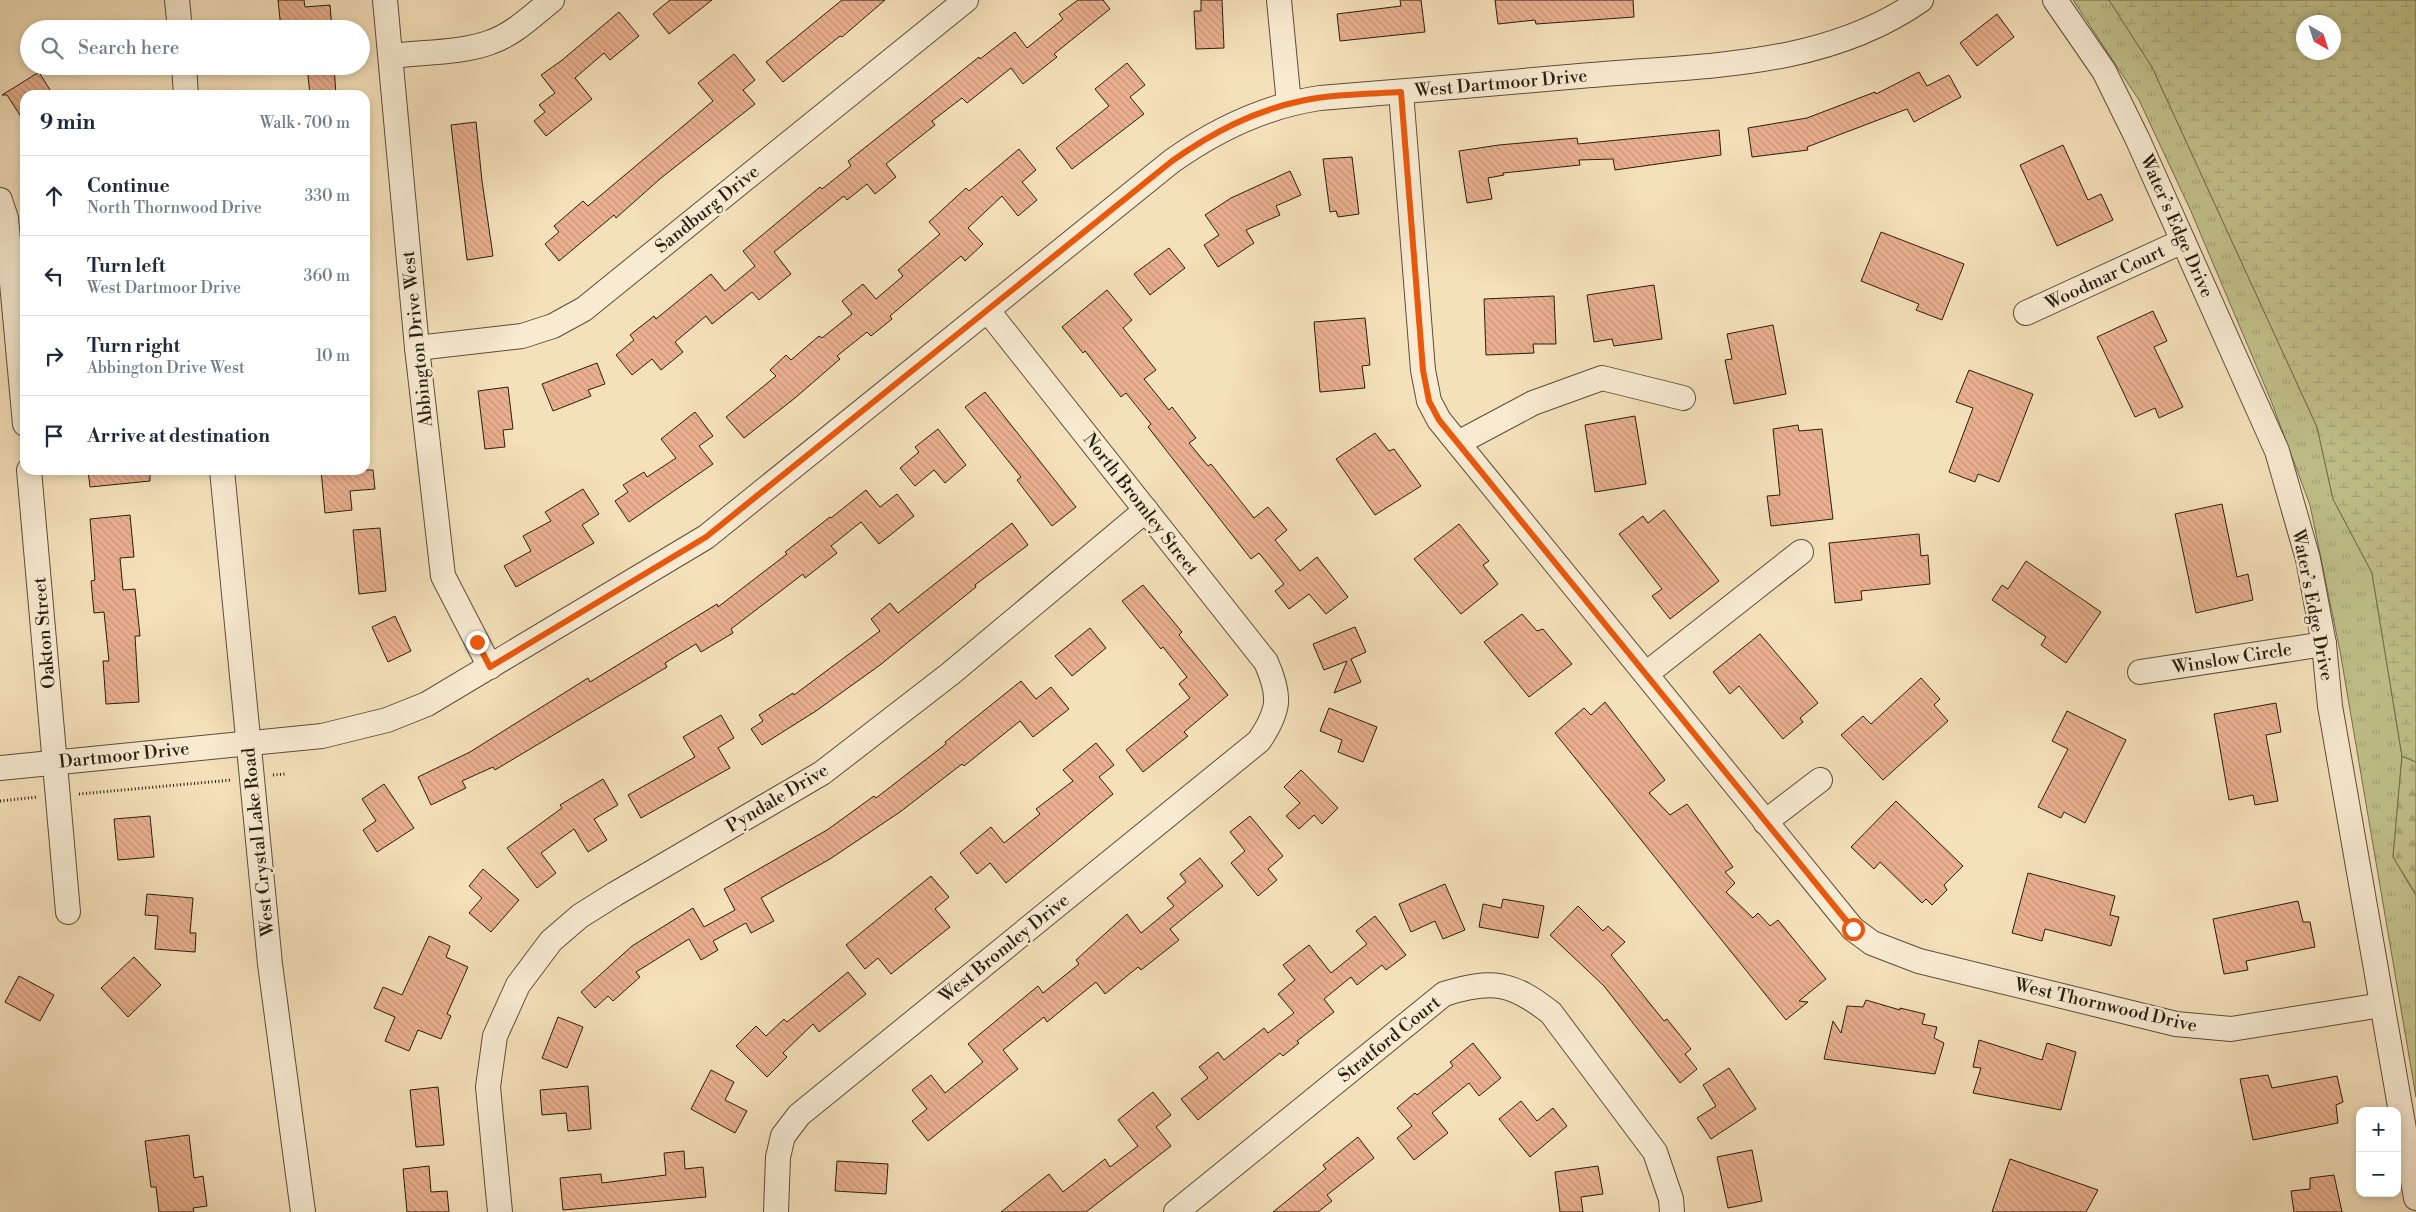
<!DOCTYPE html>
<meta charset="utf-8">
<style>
:root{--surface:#fff;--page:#f6f6f7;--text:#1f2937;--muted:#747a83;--line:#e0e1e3}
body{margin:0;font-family:"Libre Bodoni",serif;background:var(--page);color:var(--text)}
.controls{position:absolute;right:15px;bottom:15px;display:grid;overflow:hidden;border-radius:10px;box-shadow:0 2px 8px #0003}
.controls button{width:45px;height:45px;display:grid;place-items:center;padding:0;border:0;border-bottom:1px solid var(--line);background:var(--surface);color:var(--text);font:25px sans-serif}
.compass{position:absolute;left:2296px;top:15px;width:45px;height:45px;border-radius:50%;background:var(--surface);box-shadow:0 2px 8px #0003;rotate:141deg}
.stop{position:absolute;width:15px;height:15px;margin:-11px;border:4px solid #ea580c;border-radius:50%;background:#fff}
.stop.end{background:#ea580c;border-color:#fff;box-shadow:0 1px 5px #0008}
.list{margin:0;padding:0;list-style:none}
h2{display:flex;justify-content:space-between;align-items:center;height:65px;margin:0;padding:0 20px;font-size:21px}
h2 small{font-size:16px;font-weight:400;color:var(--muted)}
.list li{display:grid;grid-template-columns:32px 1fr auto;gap:15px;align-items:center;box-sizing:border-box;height:80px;padding:0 20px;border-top:1px solid var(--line)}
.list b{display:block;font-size:19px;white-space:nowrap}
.list p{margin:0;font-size:16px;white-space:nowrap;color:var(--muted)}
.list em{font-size:16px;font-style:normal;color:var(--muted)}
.icon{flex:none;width:28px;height:28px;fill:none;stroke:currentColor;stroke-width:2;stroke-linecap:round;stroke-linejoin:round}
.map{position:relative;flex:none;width:2416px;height:1212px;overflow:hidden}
.search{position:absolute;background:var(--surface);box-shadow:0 2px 8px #0003;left:20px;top:20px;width:350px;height:55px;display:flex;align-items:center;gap:12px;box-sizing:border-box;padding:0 18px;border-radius:28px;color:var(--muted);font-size:19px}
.panel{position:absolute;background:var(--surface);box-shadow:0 2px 8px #0003;left:20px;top:90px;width:350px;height:385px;border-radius:15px}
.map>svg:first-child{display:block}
</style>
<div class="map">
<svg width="2416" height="1212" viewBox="0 0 2416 1212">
<defs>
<pattern id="grass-tufts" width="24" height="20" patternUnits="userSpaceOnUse" patternTransform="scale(1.25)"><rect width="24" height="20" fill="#c1c18b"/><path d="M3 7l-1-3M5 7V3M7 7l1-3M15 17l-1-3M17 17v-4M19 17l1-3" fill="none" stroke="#a6a577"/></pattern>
<pattern id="forest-firs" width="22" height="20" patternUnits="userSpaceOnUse" patternTransform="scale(1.25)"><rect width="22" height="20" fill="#c1c18b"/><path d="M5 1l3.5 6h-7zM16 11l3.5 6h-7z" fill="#a6a577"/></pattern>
<pattern id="wetland-marsh" width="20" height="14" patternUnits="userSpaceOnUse" patternTransform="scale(1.25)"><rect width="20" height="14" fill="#c1c18b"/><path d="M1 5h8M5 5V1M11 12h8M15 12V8" fill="none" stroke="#a6a577"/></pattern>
<pattern id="building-back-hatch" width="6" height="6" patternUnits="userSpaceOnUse" patternTransform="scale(1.25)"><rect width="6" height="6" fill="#eab08f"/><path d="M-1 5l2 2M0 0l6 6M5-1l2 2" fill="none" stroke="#c9977a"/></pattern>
</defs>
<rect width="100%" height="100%" fill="#f4e0b9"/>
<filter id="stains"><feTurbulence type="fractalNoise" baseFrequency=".004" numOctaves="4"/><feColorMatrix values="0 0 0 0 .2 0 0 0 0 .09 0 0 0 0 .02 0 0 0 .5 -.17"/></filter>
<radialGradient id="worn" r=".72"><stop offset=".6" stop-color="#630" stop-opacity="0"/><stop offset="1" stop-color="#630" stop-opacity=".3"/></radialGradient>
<!-- grass -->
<path fill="url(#grass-tufts)" stroke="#74704d" d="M2073 0H2109L2152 67 2317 427 2333 499 2372 573 2402 756 2393 857 2416 896V1097L2340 651 2310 505 2270 398 2190 209 2139 100Z"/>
<!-- forest -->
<path fill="url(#forest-firs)" stroke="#74704d" d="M2402 756 2416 762V894L2393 857Z"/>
<!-- wetland -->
<path fill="url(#wetland-marsh)" stroke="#74704d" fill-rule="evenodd" d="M2109 0H2416V762L2402 756 2372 573 2333 499 2317 427 2152 67ZM2304 22H2334V52H2304Z"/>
<!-- building -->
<g fill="url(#building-back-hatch)" stroke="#281e0f">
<path d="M278 0H304L305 7 330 5 332 29H281Z"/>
<path d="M670 0H712L669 34 653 14Z"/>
<path d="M842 0H885L842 37 840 36 783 82 766 62Z"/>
<path d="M1078 0H1103L1110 9 1054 54 1057 57 1023 84 1011 68 967 103 962 98 932 121 935 125 886 164 896 177 875 194 867 184 847 200 844 196 774 252 791 274 759 300 752 292 712 324 706 316 675 342 683 352 661 370 652 359 632 375 616 355 634 340 630 335 654 316 656 319 711 274 725 291 755 266 743 251 820 187 822 189 851 166 848 161 979 57 980 59 1015 32 1027 48 1063 19 1059 14Z"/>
<path d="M1201 0H1222L1224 48 1196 49 1194 11H1201Z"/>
<path d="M1400 0H1421L1425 32 1340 41 1337 14 1401 6Z"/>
<path d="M1495 0H1633L1634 17 1536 24 1535 20 1498 24Z"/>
<path d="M619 12 639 36 610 60 604 53 575 78 592 99 546 136 534 121 545 112 539 105 555 93 541 75 561 61Z"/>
<path d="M1997 14 2014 37 1977 66 1960 43Z"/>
<path d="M734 54 755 80 743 90 755 104 661 178 616 218 614 215 559 261 545 244 559 232 554 226 583 201 588 206 713 101 698 83Z"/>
<path d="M1127 63 1145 85 1130 97 1144 114 1072 169 1056 148 1109 106 1095 89Z"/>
<path d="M307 66H334L336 95H310Z"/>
<path d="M39 72 53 95H25V123L7 95H2Z"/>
<path d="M1919 72 1927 86 1949 75 1961 97 1914 122 1907 109 1807 147 1808 150 1752 157 1748 128 1807 118 1875 92 1876 94Z"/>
<path d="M476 122 482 181 493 256 467 260 451 125Z"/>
<path d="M1719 130 1721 155 1615 170 1613 159 1579 160 1580 165 1503 173 1504 175 1488 178 1492 199 1467 203 1459 151 1499 145 1577 138 1578 144Z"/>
<path d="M2063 145 2088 200 2101 194 2113 220 2057 246 2020 165Z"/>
<path d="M1019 149 1036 170 1022 182 1037 200 1018 216 1002 196 968 228 983 244 965 261 961 256 890 316 892 319 871 336 867 332 837 356 840 359 795 398 744 438 726 417 776 376 770 370 786 355 791 360 819 336 822 338 852 314 842 301 863 284 876 299 903 276 898 270 940 234 929 222 966 188 969 191Z"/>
<path d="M1352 157 1359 214 1338 217 1336 211 1330 212 1323 159Z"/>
<path d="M1290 171 1301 195 1276 206 1280 215 1246 230 1254 243 1218 267 1204 245 1219 235 1205 215 1231 198Z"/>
<path d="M1881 232 1964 264 1942 320 1916 310 1919 304 1861 281Z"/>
<path d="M1169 248 1185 268 1150 295 1134 274Z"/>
<path d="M1654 285 1662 339 1614 346 1612 339 1594 342 1587 295Z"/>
<path d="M1107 290 1132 320 1123 328 1156 370 1144 379 1169 410 1172 407 1196 438 1189 443 1208 466 1211 464 1254 518 1268 507 1287 530 1275 540 1300 571 1317 557 1348 597 1326 614 1309 594 1289 609 1275 591 1284 584 1259 553 1251 559 1148 427 1151 424 1126 393 1121 397 1085 351 1083 353 1062 327Z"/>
<path d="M1554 296 1556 344H1533L1534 353 1486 355 1484 299Z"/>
<path d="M2153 311 2167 341 2154 347 2183 407 2159 418 2155 408 2135 417 2097 337Z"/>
<path d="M1365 318 1370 365 1362 366 1365 388 1320 392 1314 322Z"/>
<path d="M1773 325 1786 394 1734 404 1725 360 1732 359 1727 334Z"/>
<path d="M597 363 605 384 588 390 591 396 553 411 542 384Z"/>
<path d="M1969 370 2033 394 1999 482 1978 474 1975 482 1949 472 1973 408 1956 402Z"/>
<path d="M508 387 513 429 503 430 505 447 485 449 478 391Z"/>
<path d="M985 392 1076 507 1052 526 1017 480 1021 477 965 407Z"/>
<path d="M695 412 713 436 699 446 713 464 629 522 615 501 628 492 623 485 644 472 647 477 676 458 661 439Z"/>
<path d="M1635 416 1646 484 1595 492 1585 425Z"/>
<path d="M1798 425 1799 431 1822 429 1833 519 1771 526 1767 496 1780 495 1773 429Z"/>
<path d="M938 429 966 465 945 483 934 470 915 486 900 468 919 452 915 447Z"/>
<path d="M1375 433 1389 451 1394 449 1421 486 1375 515 1336 459Z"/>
<path d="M88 470H150V481L90 487Z"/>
<path d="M321 470H373L375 489 350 491 352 510 325 513Z"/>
<path d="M583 489 599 514 582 525 594 543 516 587 504 566 531 551 523 536 551 521 545 512Z"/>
<path d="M866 490 880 507 897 494 914 516 879 544 861 522 831 546 837 553 805 578 803 574 731 629 733 633 701 652 696 644 665 663 667 667 495 770 493 767 462 781 466 788 431 805 418 777 470 752 588 678 590 682 717 604 718 607 787 554 785 552 830 517 831 518Z"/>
<path d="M2222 504 2237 577 2248 574 2253 600 2196 613 2175 514Z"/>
<path d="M1664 510 1719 581 1670 619 1652 596 1662 589 1619 534 1643 516 1648 523Z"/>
<path d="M130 515 134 557 120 558 123 590 135 589 140 636H135L139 702 106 704 103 661H109L104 612 94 613 91 581 95 580 90 519Z"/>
<path d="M1012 523 1028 545 975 585 976 587 880 665 816 711 762 745 751 729 763 721 759 715 793 693 794 695 880 631 871 619 890 603 898 613Z"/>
<path d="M1459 524 1489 561 1483 565 1498 584 1461 614 1414 559Z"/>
<path d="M380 528 386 591 359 594 353 530Z"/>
<path d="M1919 534 1921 556 1928 555 1930 584 1861 591 1862 600 1835 603 1829 543Z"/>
<path d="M2026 561 2101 612 2066 663 2041 645 2046 637 1992 600 2002 585 2008 589Z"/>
<path d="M1143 585 1182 632 1179 635 1228 695 1184 732 1188 736 1143 772 1126 750 1190 698 1179 684 1187 677 1163 647 1161 649 1122 601Z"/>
<path d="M1522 614 1537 631 1543 629 1572 664 1529 697 1484 642Z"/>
<path d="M395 616 411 651 388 662 372 627Z"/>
<path d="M1355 627 1366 652 1351 659 1361 682 1334 693 1347 661 1324 670 1313 644Z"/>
<path d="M1090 628 1106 648 1072 676 1055 656Z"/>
<path d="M1760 634 1818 703 1800 718 1803 722 1783 739 1739 686 1730 694 1713 672Z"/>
<path d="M1921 678 1940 699 1934 705 1948 721 1883 780 1841 735 1863 716 1871 724Z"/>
<path d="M1021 681 1036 699 1051 687 1069 709 1033 737 1020 721 964 766 962 764 900 812 830 859 761 898 774 921 751 933 746 923 713 941 718 950 701 960 689 939 636 972 640 977 613 1001 608 996 595 1008 581 992 632 946 693 908 704 927 735 910 724 889 827 830 874 796 876 798 946 744 945 742Z"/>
<path d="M1605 702 1665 780 1649 793 1670 815 1687 804 1733 867 1725 872 1735 883 1726 892 1753 918 1758 913 1770 926 1778 920 1826 979 1799 1001 1808 1002 1786 1020 1555 733 1584 708 1591 715Z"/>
<path d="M2276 703 2281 732 2266 735 2278 801 2255 805 2253 795 2229 800 2214 714Z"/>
<path d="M1329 708 1377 727 1363 762 1338 752 1342 740 1320 731Z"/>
<path d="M2067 711 2126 740 2085 823 2064 812 2061 818 2038 807 2068 749 2052 741Z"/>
<path d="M721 715 734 738 718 748 730 768 641 818 628 795 695 757 683 737Z"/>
<path d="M1096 743 1114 765 1099 777 1113 794 1006 883 990 863 977 874 960 853 991 827 1004 843 1040 814 1036 809 1073 781 1063 770Z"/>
<path d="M1301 770 1338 808 1322 824 1314 815 1299 829 1286 816 1300 803 1284 787Z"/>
<path d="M603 779 618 805 594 819 607 840 588 852 574 829 541 853 556 873 537 888 507 848 562 808 560 805Z"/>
<path d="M384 784 414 828 377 852 363 830 376 821 362 799Z"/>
<path d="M1896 801 1963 866 1944 885 1947 890 1932 905 1926 899 1922 903 1880 862 1874 869 1851 847Z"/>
<path d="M150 816 154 857 118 860 114 819Z"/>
<path d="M1250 816 1283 856 1268 869 1277 880 1258 896 1231 863 1245 851 1230 832Z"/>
<path d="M1200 858 1223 886 1170 929 1179 940 1141 970 1138 967 1105 994 1096 982 1047 1022 1044 1017 1003 1050 1018 1069 928 1141 912 1121 927 1109 912 1090 931 1075 945 1093 983 1062 968 1044 1038 986 1043 993 1079 964 1076 960 1127 914 1141 933 1174 906 1167 898 1186 882 1180 874Z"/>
<path d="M483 869 519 900 491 932 469 913 482 898 469 886Z"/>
<path d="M2028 873 2115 896 2110 915 2119 917 2111 946 2045 929 2042 941 2012 933Z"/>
<path d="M931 876 949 897 935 909 950 927 891 974 878 958 865 969 846 945Z"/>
<path d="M1445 884 1465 930 1443 939 1435 921 1411 932 1399 904Z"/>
<path d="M147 894 193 898 190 933H196L195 952 155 949 158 916 145 915Z"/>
<path d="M1503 899 1544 906 1538 938 1479 927 1483 904 1501 908Z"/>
<path d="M2298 901 2303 922H2310L2315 947 2246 961 2248 970 2224 974 2213 919Z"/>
<path d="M1578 906 1603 931 1608 926 1625 942 1611 955 1664 1021 1667 1019 1691 1049 1685 1054 1697 1069 1680 1083 1604 986 1550 935Z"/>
<path d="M1375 916 1406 955 1386 970 1382 965 1357 985 1351 977 1324 999 1334 1012 1297 1041 1299 1043 1283 1056 1280 1053 1198 1120 1181 1099 1208 1078 1199 1067 1218 1052 1224 1060 1264 1028 1268 1033 1294 1013 1278 994 1295 980 1283 965 1309 945 1331 973 1367 944 1356 931Z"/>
<path d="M429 936 450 946 446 957 468 967 447 1014 451 1016 441 1039 418 1030 409 1051 385 1041 395 1017 374 1008 383 987 402 995Z"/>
<path d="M134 957 161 985 128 1017 101 988Z"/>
<path d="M848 972 866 994 819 1032 813 1024 783 1053 787 1057 767 1077 736 1046 756 1026 766 1036 784 1019 787 1022Z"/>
<path d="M19 976 54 995 40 1021 5 1002Z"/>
<path d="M1866 1000 1900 1010V1008L1925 1014 1922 1024 1937 1027 1934 1038 1944 1043 1935 1074 1824 1059 1833 1021 1841 1033 1847 1006 1863 1007Z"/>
<path d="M558 1017 583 1027 567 1068 542 1058Z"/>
<path d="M1979 1040 2042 1060 2047 1043 2076 1052 2061 1110 1973 1093 1981 1068 1973 1067Z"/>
<path d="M1473 1043 1501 1078 1479 1096 1469 1083 1432 1113 1448 1133 1414 1160 1397 1138 1412 1126 1397 1108 1415 1093 1417 1095 1453 1066 1450 1062Z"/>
<path d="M1729 1068 1756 1109 1711 1139 1697 1118 1716 1106 1703 1085Z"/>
<path d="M711 1070 734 1082 725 1100 747 1111 735 1133 691 1109Z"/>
<path d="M2268 1075 2272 1088 2337 1076 2343 1102 2336 1105 2338 1123 2253 1140 2240 1079Z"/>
<path d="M588 1086 591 1129 568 1131 566 1113 542 1115 540 1090Z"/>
<path d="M438 1087 444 1145 416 1147 410 1090Z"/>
<path d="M1153 1092 1171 1115 1156 1127 1171 1146 1086 1212H1001L1049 1174 1063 1192 1105 1159 1110 1167 1138 1146 1118 1120Z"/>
<path d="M1521 1101 1537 1121 1553 1108 1567 1126 1530 1157 1499 1119Z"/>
<path d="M189 1135 194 1178 203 1176 207 1206 193 1208 194 1212H159L156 1187H151L145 1141Z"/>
<path d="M1358 1137 1374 1158 1327 1195 1332 1201 1318 1212H1273L1326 1169 1323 1165Z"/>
<path d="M1752 1150 1762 1201 1728 1208 1717 1157Z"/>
<path d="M684 1151 685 1169 703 1167 706 1197 563 1210 560 1178 601 1174 602 1183 666 1175 664 1153Z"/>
<path d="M2010 1159 2098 1190 2086 1212H1992Z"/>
<path d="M837 1161 888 1164 886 1194 835 1191Z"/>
<path d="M429 1166 431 1192 447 1191 449 1212H407L403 1169Z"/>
<path d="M1598 1166 1603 1194 1581 1197 1583 1212H1560L1555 1172Z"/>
<path d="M2334 1175 2342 1212H2294L2291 1191 2310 1189V1178Z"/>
</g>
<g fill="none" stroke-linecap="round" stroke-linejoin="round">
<defs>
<g id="minor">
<path d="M177 0 180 29"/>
<path d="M385 0 417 348 443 576 490 667"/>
<path d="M1279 0 1289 104"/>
<path d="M2055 0 2104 71 2137 138 2277 451 2308 559 2324 644 2330 706 2416 1198"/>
<path d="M391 56C421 52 463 53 491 42 514 34 533 15 552 0"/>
<path d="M184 66 186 95"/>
<path d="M1401 92 1423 370 1429 401 1439 420 1853 929 1872 943 1919 961 2176 1024 2231 1029 2382 1005"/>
<path d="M0 200 6 218 25 424"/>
<path d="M2026 313 2183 241"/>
<path d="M417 348 522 336 553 326 584 309 966 0"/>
<path d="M1458 443 1533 403 1602 378 1683 398"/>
<path d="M29 470 68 912"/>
<path d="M222 470 270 964 303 1212"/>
<path d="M2140 672 2324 644"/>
<path d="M1646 674 1801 552"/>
<path d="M0 768 322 736 387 720 427 704 706 537 1172 161C1217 129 1265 106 1320 98 1410 91 1501 83 1591 75 1704 65 1824 68 1921 0"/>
<path d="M1765 822 1820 780"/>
<path d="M500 1212 488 1087 495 1036 518 985 551 941 580 916 615 894 822 773 950 674 1146 510"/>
<path d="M776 1212 778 1157 783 1136 799 1115 1259 741C1280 710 1281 696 1266 662L988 311"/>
<path d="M1176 1212 1444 994C1492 979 1512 982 1551 1013L1655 1152 1671 1199 1672 1212"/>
</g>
</defs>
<!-- minor casing -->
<use href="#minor" stroke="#5b4e3a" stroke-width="26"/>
<!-- path -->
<g stroke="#281e0f" stroke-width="3" stroke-dasharray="1 2.5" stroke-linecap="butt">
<path d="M273 775 285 774"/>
<path d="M79 794 232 780"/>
<path d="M0 801 38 797"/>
</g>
<!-- minor -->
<use href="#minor" stroke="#f8ebd2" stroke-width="24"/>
</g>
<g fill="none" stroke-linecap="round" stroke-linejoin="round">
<!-- route -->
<path stroke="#ea580c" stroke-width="6" d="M477 642 490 667 706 537 1172 161C1212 133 1253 111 1301 101 1333 94 1368 94 1401 92L1423 370 1429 401 1439 420 1853 929"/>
</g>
<g text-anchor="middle" stroke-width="5" stroke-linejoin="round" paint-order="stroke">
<!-- street labels -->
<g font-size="18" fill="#281e0f" stroke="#f8ebd2">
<text transform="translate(1501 83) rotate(-5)" y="6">West Dartmoor Drive</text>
<text transform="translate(707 209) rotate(-39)" y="6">Sandburg Drive</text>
<text transform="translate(2177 226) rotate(66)" y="6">Water’s Edge Drive</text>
<text transform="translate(2105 277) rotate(-25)" y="6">Woodmar Court</text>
<text transform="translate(417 339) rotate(-96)" y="6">Abbington Drive West</text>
<text transform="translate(1141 504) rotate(52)" y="6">North Bromley Street</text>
<text transform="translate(2313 605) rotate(79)" y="6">Water’s Edge Drive</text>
<text transform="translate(44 633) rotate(-95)" y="6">Oakton Street</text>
<text transform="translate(2232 658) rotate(-9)" y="6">Winslow Circle</text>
<text transform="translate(124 755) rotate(-6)" y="6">Dartmoor Drive</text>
<text transform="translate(777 798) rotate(-31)" y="6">Pyndale Drive</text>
<text transform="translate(258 842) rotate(-96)" y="6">West Crystal Lake Road</text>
<text transform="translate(1004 948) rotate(-39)" y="6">West Bromley Drive</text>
<text transform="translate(2106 1005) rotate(13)" y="6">West Thornwood Drive</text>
<text transform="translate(1389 1039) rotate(-39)" y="6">Stratford Court</text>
</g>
</g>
<rect width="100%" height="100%" filter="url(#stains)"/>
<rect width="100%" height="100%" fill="url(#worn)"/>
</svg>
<div class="controls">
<button>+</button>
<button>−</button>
</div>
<svg class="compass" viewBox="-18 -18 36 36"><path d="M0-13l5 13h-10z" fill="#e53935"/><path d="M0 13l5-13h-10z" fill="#747a83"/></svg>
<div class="stop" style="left:1853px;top:929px"></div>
<div class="stop end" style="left:477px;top:642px"></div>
<div class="search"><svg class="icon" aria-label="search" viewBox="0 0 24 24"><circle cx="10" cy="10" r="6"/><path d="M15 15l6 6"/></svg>Search here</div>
<section class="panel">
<h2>9 min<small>Walk · 700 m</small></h2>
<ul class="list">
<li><svg class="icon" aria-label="ahead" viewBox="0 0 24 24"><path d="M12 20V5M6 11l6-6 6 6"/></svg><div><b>Continue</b><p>North Thornwood Drive</p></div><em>330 m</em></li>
<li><svg class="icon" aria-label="left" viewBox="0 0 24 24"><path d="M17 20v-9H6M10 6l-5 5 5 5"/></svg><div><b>Turn left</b><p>West Dartmoor Drive</p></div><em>360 m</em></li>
<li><svg class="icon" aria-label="right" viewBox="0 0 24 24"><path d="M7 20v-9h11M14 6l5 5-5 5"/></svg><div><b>Turn right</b><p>Abbington Drive West</p></div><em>10 m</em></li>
<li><svg class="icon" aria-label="arrive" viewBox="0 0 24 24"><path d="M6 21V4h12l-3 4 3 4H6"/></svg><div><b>Arrive at destination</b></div></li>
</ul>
</section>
</div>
